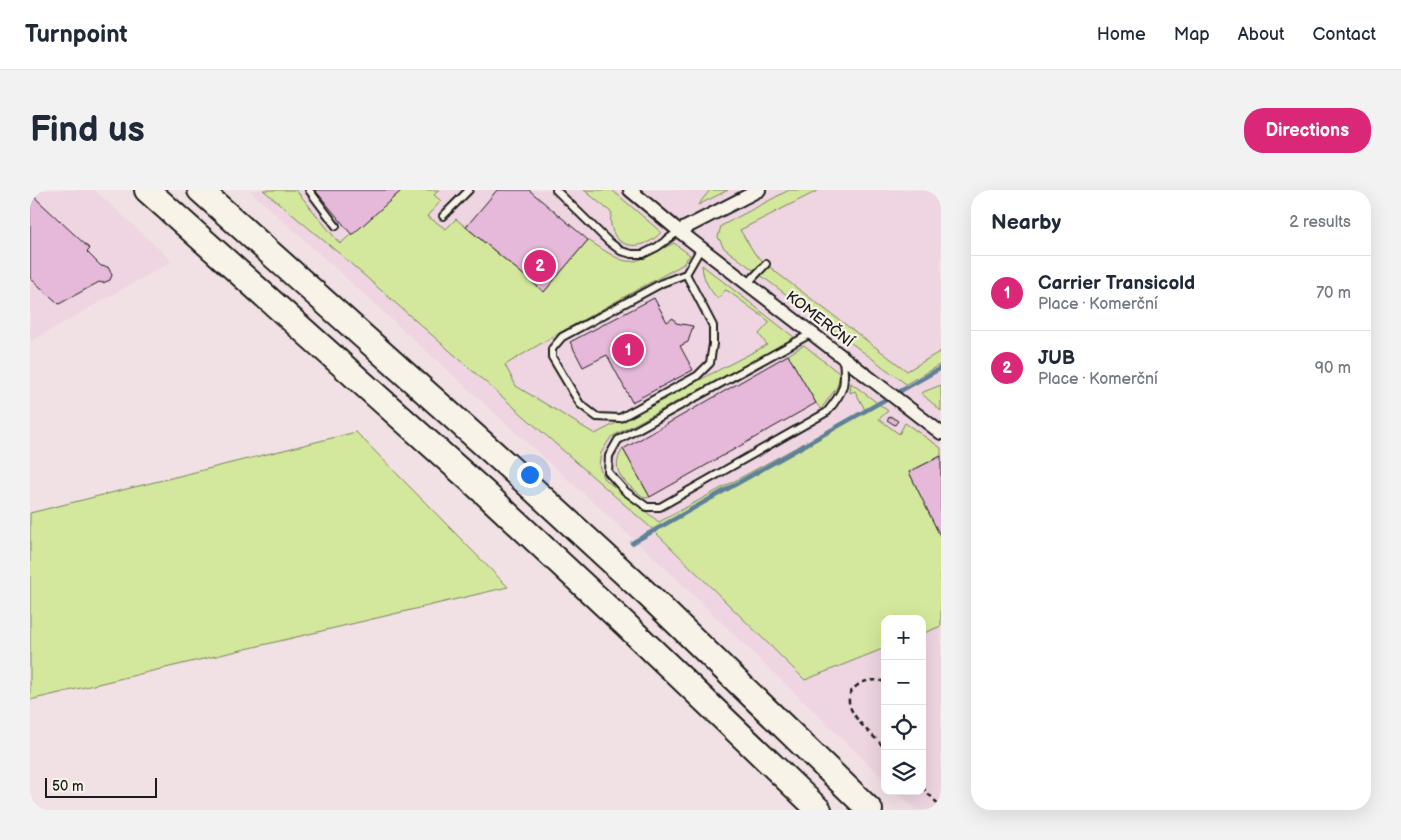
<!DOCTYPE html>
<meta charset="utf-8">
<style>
:root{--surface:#fff;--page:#f2f2f3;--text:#1f2937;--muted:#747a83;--line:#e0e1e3;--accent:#db2777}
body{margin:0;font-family:"Balsamiq Sans",sans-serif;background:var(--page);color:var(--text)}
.controls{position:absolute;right:15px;bottom:15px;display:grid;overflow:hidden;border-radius:10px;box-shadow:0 5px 20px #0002}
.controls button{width:45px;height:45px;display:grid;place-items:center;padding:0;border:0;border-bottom:1px solid var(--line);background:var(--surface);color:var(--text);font:25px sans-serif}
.scale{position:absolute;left:15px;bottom:12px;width:112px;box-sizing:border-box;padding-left:5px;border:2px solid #1c1c1c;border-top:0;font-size:14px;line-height:18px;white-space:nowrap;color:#1c1c1c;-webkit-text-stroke:4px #f7f3e8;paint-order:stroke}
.you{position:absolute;left:499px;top:284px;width:18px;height:18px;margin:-12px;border:4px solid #fff;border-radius:50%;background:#1a73e8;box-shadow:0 0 0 8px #1a73e833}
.badge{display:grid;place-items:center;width:32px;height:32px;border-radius:50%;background:var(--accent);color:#fff;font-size:16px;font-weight:700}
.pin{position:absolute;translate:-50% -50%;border:2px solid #fff;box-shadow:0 1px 5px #0006}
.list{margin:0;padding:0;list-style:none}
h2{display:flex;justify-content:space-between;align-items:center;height:65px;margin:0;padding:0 20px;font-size:21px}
h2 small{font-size:16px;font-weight:400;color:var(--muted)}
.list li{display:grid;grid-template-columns:32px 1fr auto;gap:15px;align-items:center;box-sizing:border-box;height:75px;padding:0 20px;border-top:1px solid var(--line)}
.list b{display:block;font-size:19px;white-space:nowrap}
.list p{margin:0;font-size:16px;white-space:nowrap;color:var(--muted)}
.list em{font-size:16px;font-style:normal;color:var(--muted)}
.icon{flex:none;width:28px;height:28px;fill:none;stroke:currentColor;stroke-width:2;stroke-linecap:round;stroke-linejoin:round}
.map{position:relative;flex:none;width:911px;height:620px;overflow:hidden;border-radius:20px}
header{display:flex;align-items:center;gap:30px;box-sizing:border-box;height:70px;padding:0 25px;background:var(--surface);border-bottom:1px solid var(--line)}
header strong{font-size:24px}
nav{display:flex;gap:28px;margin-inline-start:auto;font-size:18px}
.intro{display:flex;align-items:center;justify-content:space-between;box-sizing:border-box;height:120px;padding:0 30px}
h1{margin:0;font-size:35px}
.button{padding:12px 22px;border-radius:20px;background:var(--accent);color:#fff;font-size:18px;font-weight:700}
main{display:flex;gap:30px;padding:0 30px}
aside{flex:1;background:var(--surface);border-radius:20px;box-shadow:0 5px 20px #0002}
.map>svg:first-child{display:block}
</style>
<header>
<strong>Turnpoint</strong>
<nav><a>Home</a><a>Map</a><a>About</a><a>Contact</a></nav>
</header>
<div class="intro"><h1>Find us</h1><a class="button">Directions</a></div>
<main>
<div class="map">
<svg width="911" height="620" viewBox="0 0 911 620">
<rect width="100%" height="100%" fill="#f2e1e4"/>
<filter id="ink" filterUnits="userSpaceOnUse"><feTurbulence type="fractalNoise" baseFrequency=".02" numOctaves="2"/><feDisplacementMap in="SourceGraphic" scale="10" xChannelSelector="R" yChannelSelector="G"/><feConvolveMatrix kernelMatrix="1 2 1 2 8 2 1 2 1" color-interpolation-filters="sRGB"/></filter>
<g filter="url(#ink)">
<!-- built -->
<g fill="#eed5e1">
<path d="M0 0H65L142 71 0 152Z"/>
<path d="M219 0H911V620H886L866 601H892V429H855V590L632 375Z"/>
</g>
<!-- green -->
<g fill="#d3e89c" stroke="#78825c">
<path d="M233 0H266L310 54 372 0H409L404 5 411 11 397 26 416 39 426 29 514 102 558 50C604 80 597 76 644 53L660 65 652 75 520 148 475 175 486 196 565 244 737 155 729 144 740 132 698 101 695 100 688 109C679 99 673 90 672 75L765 148 581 247 571 263 569 275 573 288 629 332 835 220 825 201 820 203 821 193 858 221 849 229 869 244 875 233 911 258V266L879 282 911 346V436L892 444V429H855V458L775 490 620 337 311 65Z"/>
<path d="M554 0H582L631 42C617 60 585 62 581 35 580 31 581 26 582 23Z"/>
<path d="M680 0H698L668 15Z"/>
<path d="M759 0H789L710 40 725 64 747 83 877 181 911 161V174L876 194 694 58 688 47 691 36Z"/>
<path d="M774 155 810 184 807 197 791 219 786 213 758 165Z"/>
<path d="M911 195V221L891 203Z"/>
<path d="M326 242 478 397 0 510V323Z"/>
<path d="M593 259 620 307 615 308C598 295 577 282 593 259Z"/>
</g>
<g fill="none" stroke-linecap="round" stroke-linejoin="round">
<!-- stream -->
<path stroke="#5f8198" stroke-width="4.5" d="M602 353 911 178"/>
</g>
<!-- building -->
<g fill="#e6b8da" stroke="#1c1c1c">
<path d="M285 0H372L322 45Z"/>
<path d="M467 0H499L558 50 514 102 436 37Z"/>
<path d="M0 3 60 59 57 62 71 76 78 77 82 85 80 90 73 93 69 92 29 114 0 88Z"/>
<path d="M624 108 637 132 643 128 646 133 663 136 658 152 650 156 663 180 602 212 577 165 553 177 540 152Z"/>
<path d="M758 165 786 213 620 307 593 259Z"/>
<path d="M860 226 868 231 865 235 857 230Z"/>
<path d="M911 266V346H910L879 282Z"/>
</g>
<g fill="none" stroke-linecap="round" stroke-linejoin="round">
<defs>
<g id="lane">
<path d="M279 0 306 36"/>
<path d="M526 0 578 51 591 61 602 64H613L627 57 649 41"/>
<path d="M413 26 439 0"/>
<path d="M656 84 632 93 532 147 522 159V167L550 214 567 227 590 228 667 186 680 173 683 154V136L656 84 671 58"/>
<path d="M717 94 736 74"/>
<path d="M782 143 588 250 579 266 578 282 595 301 617 317H630L797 222C814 201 816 196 813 169"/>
</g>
<g id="street">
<path d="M600 0 649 41 911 243"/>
<path d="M649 41 729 0"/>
</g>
<g id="highway">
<path d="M117 0 455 303 594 433 789 620"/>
<path d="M170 0 478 276 618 405 840 620"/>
</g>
</defs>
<!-- lane casing -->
<use href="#lane" stroke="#1c1c1c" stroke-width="10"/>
<!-- street casing -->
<use href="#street" stroke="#1c1c1c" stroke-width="16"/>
<!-- highway casing -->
<use href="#highway" stroke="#1c1c1c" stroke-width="28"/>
<!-- path -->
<g stroke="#1c1c1c" stroke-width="2.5" stroke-dasharray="5 4" stroke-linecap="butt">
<path d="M855 492C847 489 834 490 828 495 801 513 841 543 855 558"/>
<path d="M892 519 893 520"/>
<path d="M892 597 911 617"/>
</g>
<!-- lane -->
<use href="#lane" stroke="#f7f3e8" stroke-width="6"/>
<!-- street -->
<use href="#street" stroke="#f7f3e8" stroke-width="12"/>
<!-- highway -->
<use href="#highway" stroke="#f7f3e8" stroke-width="24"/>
</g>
</g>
<g text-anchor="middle" stroke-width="4.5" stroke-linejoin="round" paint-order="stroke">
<!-- street labels -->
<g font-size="15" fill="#1c1c1c" stroke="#f7f3e8">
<text transform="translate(790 129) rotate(38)" y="5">KOMERČNÍ</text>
</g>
</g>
</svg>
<div class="controls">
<button>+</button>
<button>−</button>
<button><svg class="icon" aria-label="locate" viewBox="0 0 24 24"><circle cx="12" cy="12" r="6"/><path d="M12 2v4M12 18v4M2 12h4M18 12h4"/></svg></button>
<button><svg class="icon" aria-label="layers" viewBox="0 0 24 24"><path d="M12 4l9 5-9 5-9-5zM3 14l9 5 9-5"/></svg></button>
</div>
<div class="scale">50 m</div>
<div class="you"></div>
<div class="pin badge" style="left:598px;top:160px">1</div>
<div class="pin badge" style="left:510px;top:76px">2</div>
</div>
<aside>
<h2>Nearby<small>2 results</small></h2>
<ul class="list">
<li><span class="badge">1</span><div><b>Carrier Transicold</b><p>Place · Komerční</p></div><em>70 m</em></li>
<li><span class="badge">2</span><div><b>JUB</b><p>Place · Komerční</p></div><em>90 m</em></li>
</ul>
</aside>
</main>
